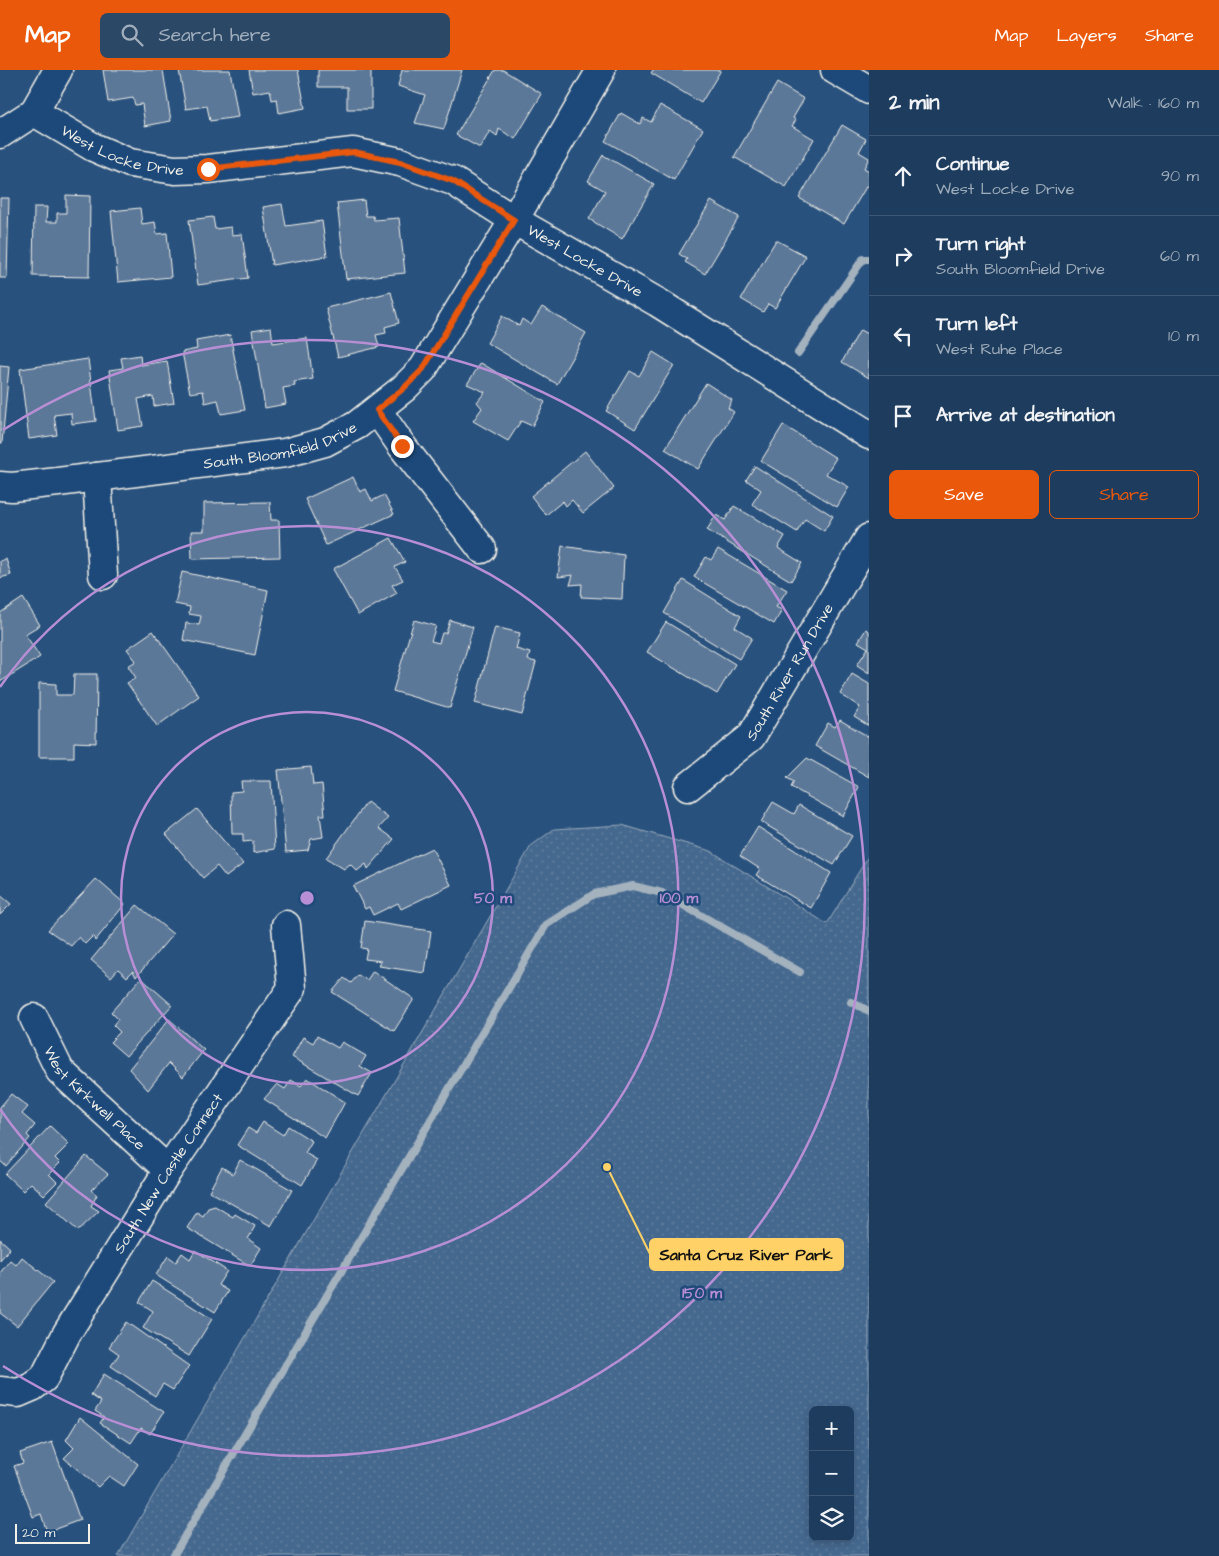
<!DOCTYPE html>
<meta charset="utf-8">
<style>
:root{--surface:#1e3d5e;--page:#2b4867;--text:#f1f3f6;--muted:#a1aebc;--line:#3c5673;--accent:#ea580c}
body{margin:0;font-family:"Architects Daughter",sans-serif;background:var(--page);color:var(--text)}
.controls{position:absolute;right:15px;bottom:15px;display:grid;overflow:hidden;border-radius:8px;box-shadow:0 2px 8px #0003}
.controls button{width:45px;height:45px;display:grid;place-items:center;padding:0;border:0;border-bottom:1px solid var(--line);background:var(--surface);color:var(--text);font:25px sans-serif}
.scale{position:absolute;left:15px;bottom:12px;width:75px;box-sizing:border-box;padding-left:5px;border:2px solid #f4f1e8;border-top:0;font-size:14px;line-height:18px;white-space:nowrap;color:#f4f1e8;-webkit-text-stroke:4px #1f4a7a;paint-order:stroke}
.stop{position:absolute;width:15px;height:15px;margin:-11px;border:4px solid #ea580c;border-radius:50%;background:#fff}
.stop.end{background:#ea580c;border-color:#fff;box-shadow:0 1px 5px #0008}
.list{margin:0;padding:0;list-style:none}
h2{display:flex;justify-content:space-between;align-items:center;height:65px;margin:0;padding:0 20px;font-size:21px}
h2 small{font-size:16px;font-weight:400;color:var(--muted)}
.list li{display:grid;grid-template-columns:32px 1fr auto;gap:15px;align-items:center;box-sizing:border-box;height:80px;padding:0 20px;border-top:1px solid var(--line)}
.list b{display:block;font-size:19px;white-space:nowrap}
.list p{margin:0;font-size:16px;white-space:nowrap;color:var(--muted)}
.list em{font-size:16px;font-style:normal;color:var(--muted)}
.actions{display:flex;gap:10px;padding:15px 20px}
.actions a{flex:1;padding:11px 0;border:1px solid var(--accent);border-radius:8px;text-align:center;font-size:18px;color:var(--accent)}
.actions .main{background:var(--accent);color:#fff}
.icon{flex:none;width:28px;height:28px;fill:none;stroke:currentColor;stroke-width:2;stroke-linecap:round;stroke-linejoin:round}
.map{position:relative;flex:none;width:869px;height:1486px;overflow:hidden}
header{display:flex;align-items:center;gap:30px;box-sizing:border-box;height:70px;padding:0 25px;background:var(--accent);color:#fff}
header strong{font-size:24px}
nav{display:flex;gap:28px;margin-inline-start:auto;font-size:18px}
.search{width:350px;height:45px;background:var(--page);display:flex;align-items:center;gap:12px;box-sizing:border-box;padding:0 18px;border-radius:8px;color:var(--muted);font-size:19px}
main{display:flex}
aside{flex:1;background:var(--surface)}
.map>svg:first-child{display:block}
</style>
<header>
<strong>Map</strong>
<div class="search"><svg class="icon" aria-label="search" viewBox="0 0 24 24"><circle cx="10" cy="10" r="6"/><path d="M15 15l6 6"/></svg>Search here</div>
<nav><a>Map</a><a>Layers</a><a>Share</a></nav>
</header>
<main>
<div class="map">
<svg width="869" height="1486" viewBox="0 0 869 1486">
<defs>
<pattern id="park-dots" width="8" height="8" patternUnits="userSpaceOnUse" patternTransform="scale(1.25)"><rect width="8" height="8" fill="#45688e"/><path d="M2 2h.1M6 6h.1" fill="none" stroke="#607e9e" stroke-width="1.8" stroke-linecap="round"/></pattern>
</defs>
<rect width="100%" height="100%" fill="#28517e"/>
<filter id="ink" filterUnits="userSpaceOnUse"><feTurbulence type="fractalNoise" baseFrequency=".02" numOctaves="2"/><feDisplacementMap in="SourceGraphic" scale="10" xChannelSelector="R" yChannelSelector="G"/><feConvolveMatrix kernelMatrix="1 2 1 2 8 2 1 2 1" color-interpolation-filters="sRGB"/></filter>
<g filter="url(#ink)">
<!-- park -->
<path fill="url(#park-dots)" stroke="#9cacbb" fill-rule="evenodd" d="M622 755 711 781 827 854 869 785V1486H118L531 776 554 759ZM813 1340H850V1467H813Z"/>
<g fill="none" stroke-linecap="round" stroke-linejoin="round">
<!-- stream -->
<g stroke="#a4b2be" stroke-width="8">
<path d="M798 283 863 189H869"/>
<path d="M851 932 869 941"/>
<path d="M173 1486 546 855 594 824 633 816 662 823 800 902"/>
</g>
</g>
<!-- building -->
<g fill="#5b7899" stroke="#f4f1e8">
<path d="M103 0H163L171 51 145 56 142 34 135 35 133 28 108 32Z"/>
<path d="M179 0H230L238 47 210 51 207 36 186 39Z"/>
<path d="M249 0H298L305 38 279 43 277 29 272 30 270 20 253 23Z"/>
<path d="M318 0H371V39H347V17H318Z"/>
<path d="M402 0H462L444 59 415 53 425 25 398 16Z"/>
<path d="M495 0H503L542 24 515 69 499 59 497 66 490 61 480 78 456 65Z"/>
<path d="M653 0H721L701 33 651 3Z"/>
<path d="M777 13 804 29 793 48 796 50 792 56 814 69 786 117 734 87Z"/>
<path d="M660 35 703 59 674 110 605 71 621 43 640 54 643 48 651 52Z"/>
<path d="M842 55 866 69 859 82 869 88 864 98 869 101V112L844 154 799 128Z"/>
<path d="M603 85 654 114 622 169 589 149 605 121 588 111Z"/>
<path d="M66 125 90 126 89 207 33 206 34 137H47L46 152H57V143H66Z"/>
<path d="M0 128H9L7 208H0Z"/>
<path d="M364 130 366 146H373L374 150 399 148 405 203 346 209 337 133Z"/>
<path d="M711 131 739 147 705 204 685 192 687 189 679 184Z"/>
<path d="M282 134 286 156 322 151 327 186 272 195 263 137Z"/>
<path d="M140 138 142 154 155 152 157 164 167 163 171 207 118 212 111 141Z"/>
<path d="M213 147 215 159 231 157 232 165 242 164 248 208 198 215 189 150Z"/>
<path d="M776 170 806 186 775 238 768 234 763 242 741 229Z"/>
<path d="M391 222 399 253 385 257 386 263 376 265 379 277 338 287 326 238Z"/>
<path d="M542 237 586 263 557 314 487 273 502 246 519 256 522 249 531 255Z"/>
<path d="M271 257 273 273 307 268 313 309 294 312 295 316 283 318 286 334 265 338 252 260Z"/>
<path d="M860 260 869 265V308L842 292Z"/>
<path d="M230 265 245 340 221 344 218 330 205 333 203 321 190 323 182 282 197 279 196 271Z"/>
<path d="M653 282 674 295 635 359 606 341 630 301 639 306Z"/>
<path d="M140 285 141 295 167 291 174 333 154 336 153 326 138 329 143 356 118 360 109 300 123 298 121 288Z"/>
<path d="M88 289 96 351 72 354 71 343 54 345 57 365 29 369 20 299Z"/>
<path d="M481 293 545 332 532 356 521 351 508 371 473 351 482 338 477 332 485 322 467 314Z"/>
<path d="M0 296 9 297 2 373H0Z"/>
<path d="M706 313 732 330 728 338 734 342 698 399 665 379Z"/>
<path d="M783 355 836 388 826 404 849 417 837 437 761 391Z"/>
<path d="M585 381 614 418 583 443 572 430 566 436 563 431 546 445 531 426Z"/>
<path d="M755 396 833 446 824 461 805 449 797 462 752 434 761 420 746 410Z"/>
<path d="M353 407 360 422 366 419 372 431 384 425 394 444 326 475 305 429Z"/>
<path d="M270 432 271 450H279L280 487 192 489 191 461H204V433Z"/>
<path d="M734 436 785 466 778 478 802 493 791 511 707 460 716 445 725 450Z"/>
<path d="M391 468 405 492 395 497 403 510 392 515 397 523 358 545 333 499Z"/>
<path d="M562 476 624 485 622 529 581 527 582 514 570 515 573 505 558 507Z"/>
<path d="M718 479 787 520 776 537 782 540 774 554 694 507 706 487 711 490Z"/>
<path d="M6 489 11 505 0 508V491Z"/>
<path d="M182 502 268 520 255 585 183 570 186 553 199 555 201 546 189 544 190 537 175 534Z"/>
<path d="M683 510 741 546 735 557 752 568 739 589 664 543Z"/>
<path d="M23 528 40 555 25 564 40 587 0 612V543Z"/>
<path d="M414 550 436 556 431 571 439 573 442 563H446L450 550 473 557 450 638 393 621Z"/>
<path d="M666 552 735 594 717 624 647 582Z"/>
<path d="M495 557 520 563 516 579 530 583 528 590 536 592 522 645 475 633Z"/>
<path d="M866 559 869 561V603L857 595 868 578 858 572Z"/>
<path d="M153 561 199 626 157 656 127 613 136 608 128 596 136 591 127 579Z"/>
<path d="M74 604H97L96 673 74 672V687H39V613L56 614V625H73Z"/>
<path d="M852 604 869 614V656L854 647 860 637 840 624Z"/>
<path d="M840 650 869 667V707L815 676 828 653 835 657Z"/>
<path d="M807 688 859 717 843 746 791 717 794 712 787 708Z"/>
<path d="M311 697 313 715 322 714 325 745H320L323 767 311 769 308 780 286 782 278 700Z"/>
<path d="M241 711H271L275 779 253 783V771L243 772V764H232L231 722 242 721Z"/>
<path d="M367 732 388 748 379 758 394 769 368 799 366 794 357 801 350 794 344 799 326 788Z"/>
<path d="M773 732 794 744 799 735 852 766 834 795 761 752Z"/>
<path d="M197 739 243 794 226 807 217 796 203 808 166 764Z"/>
<path d="M758 757 831 803 811 838 756 805 760 799 740 786Z"/>
<path d="M432 778 451 815 401 839 398 833 373 845 369 837 365 839 353 816Z"/>
<path d="M96 809 125 834 95 871 93 866 85 874 79 867 71 876 48 860Z"/>
<path d="M0 825 11 834 0 845Z"/>
<path d="M137 835 173 864 136 907 133 901 127 907 118 899 111 907 91 890Z"/>
<path d="M365 851 431 861 425 903 379 896 381 891 365 889 367 879 361 878Z"/>
<path d="M373 901 414 929 394 961 332 922 344 908 351 913 358 905 367 910Z"/>
<path d="M141 908 172 935 126 986 110 972 120 962 113 955 118 949 111 942Z"/>
<path d="M169 949 204 980 183 1007 169 993 148 1020 129 999Z"/>
<path d="M317 966 338 978 342 972 366 986 360 996 372 1003 358 1026 292 987 303 967 313 973Z"/>
<path d="M307 1008 345 1032 325 1068 264 1029 277 1014 285 1019 291 1010 301 1016Z"/>
<path d="M11 1024 28 1037 22 1044 35 1055 27 1065 30 1068 6 1096 0 1091V1037Z"/>
<path d="M263 1052 283 1065 288 1056 312 1071 305 1083 317 1090 302 1115 237 1075 248 1058 256 1063Z"/>
<path d="M50 1056 69 1074 55 1088 60 1093 49 1104 57 1112 44 1125 31 1113 23 1121 5 1104Z"/>
<path d="M86 1086 108 1104 91 1120 97 1125 91 1136 99 1141 78 1161 46 1132Z"/>
<path d="M240 1090 292 1120 271 1156 209 1121 222 1097 233 1104Z"/>
<path d="M215 1136 233 1147 235 1144 255 1156 248 1169 261 1178 250 1196 187 1158 197 1142 203 1146 208 1138Z"/>
<path d="M0 1169 10 1178 0 1190Z"/>
<path d="M195 1180 227 1201 218 1215 228 1221 215 1242 156 1205 168 1186 176 1192 182 1183 190 1189Z"/>
<path d="M22 1187 53 1212 17 1256 0 1243V1203L10 1190 16 1195Z"/>
<path d="M152 1211 212 1249 189 1286 143 1258 153 1241 139 1232Z"/>
<path d="M126 1252 189 1296 173 1320 163 1314 155 1326 111 1296 119 1284 109 1277Z"/>
<path d="M104 1304 164 1342 150 1364 141 1358 131 1373 100 1353 104 1347 95 1341 101 1332 91 1325Z"/>
<path d="M80 1347 138 1394 124 1416 109 1406 98 1417 64 1388 74 1378 66 1370Z"/>
<path d="M52 1372 80 1450 47 1462 41 1444 33 1447 14 1396 23 1393 20 1383Z"/>
</g>
<g fill="none" stroke-linecap="round" stroke-linejoin="round">
<defs>
<g id="street">
<path d="M835 0 869 20"/>
<path id="s1" d="M34 42 93 77 130 93 175 100 208 99 353 82 400 92 453 111 514 150 657 232 869 365"/>
<path d="M0 64 34 42 58 0"/>
<path d="M377 340 402 376 482 479"/>
<path d="M97 407 103 505"/>
<path id="s2" d="M0 416 12 417 58 412 285 383 325 372 357 355 404 318 423 299 514 150 601 0"/>
<path id="s3" d="M688 717 751 667 869 468"/>
<path id="s4" d="M34 948 60 1001 168 1100"/>
<path id="s5" d="M0 1321 18 1323 32 1317 44 1308 67 1263 168 1100 292 918 286 855"/>
</g>
</defs>
<!-- street casing -->
<use href="#street" stroke="#f4f1e8" stroke-width="31"/>
<!-- street -->
<use href="#street" stroke="#1f4a7a" stroke-width="28"/>
</g>
</g>
<g fill="none" stroke-linecap="round" stroke-linejoin="round" filter="url(#ink)">
<!-- route -->
<path stroke="#ea580c" stroke-width="6" d="M208 99 354 82 400 92 453 111 514 150 423 299 404 318 377 340 402 376"/>
</g>
<!-- distance rings -->
<g fill="none" stroke="#b88ed4" stroke-width="2.5">
<circle cx="307" cy="828" r="186"/>
<path d="M0 617A372 372 0 1 1 0 1039"/>
<path d="M3 360A558 558 0 1 1 3 1296"/>
</g>
<g text-anchor="middle" stroke-width="5" stroke-linejoin="round" paint-order="stroke">
<!-- street labels -->
<g font-size="15" fill="#f4f1e8" stroke="#1f4a7a">
<text dy="5" stroke="none"><textPath href="#s1" startOffset="98">West Locke Drive</textPath></text>
<text dy="5" stroke="none"><textPath href="#s1" startOffset="592">West Locke Drive</textPath></text>
<text dy="5" stroke="none"><textPath href="#s2" startOffset="284">South Bloomfield Drive</textPath></text>
<text dy="5" stroke="none"><textPath href="#s3" startOffset="156">South River Run Drive</textPath></text>
<text dy="5" stroke="none"><textPath href="#s4" startOffset="102">West Kirkwell Place</textPath></text>
<text dy="5" stroke="none"><textPath href="#s5" startOffset="288">South New Castle Connect</textPath></text>
</g>
</g>
<circle cx="307" cy="828" r="8" fill="#b88ed4" stroke="#1f4a7a" stroke-width="2.5"/>
<g font-size="15" text-anchor="middle" font-weight="bold" fill="#b88ed4" stroke="#1f4a7a" stroke-width="5" stroke-linejoin="round" paint-order="stroke">
<text x="493" y="833">50 m</text>
<text x="679" y="833">100 m</text>
<text x="702" y="1228">150 m</text>
</g>
<!-- callouts -->
<path fill="none" stroke="#ffd166" stroke-width="2" d="M607 1097L650 1184"/>
<circle fill="#ffd166" stroke="#1f4a7a" stroke-width="2" cx="607" cy="1097" r="5"/>
<rect fill="#ffd166" stroke="#ffd166" stroke-width="2" x="650" y="1169" width="193" height="31" rx="5"/>
<g font-size="16" text-anchor="middle" font-weight="bold" fill="#111">
<text x="746" y="1190">Santa Cruz River Park</text>
</g>
</svg>
<div class="controls">
<button>+</button>
<button>−</button>
<button><svg class="icon" aria-label="layers" viewBox="0 0 24 24"><path d="M12 4l9 5-9 5-9-5zM3 14l9 5 9-5"/></svg></button>
</div>
<div class="scale">20 m</div>
<div class="stop" style="left:208px;top:99px"></div>
<div class="stop end" style="left:402px;top:376px"></div>
</div>
<aside>
<h2>2 min<small>Walk · 160 m</small></h2>
<ul class="list">
<li><svg class="icon" aria-label="ahead" viewBox="0 0 24 24"><path d="M12 20V5M6 11l6-6 6 6"/></svg><div><b>Continue</b><p>West Locke Drive</p></div><em>90 m</em></li>
<li><svg class="icon" aria-label="right" viewBox="0 0 24 24"><path d="M7 20v-9h11M14 6l5 5-5 5"/></svg><div><b>Turn right</b><p>South Bloomfield Drive</p></div><em>60 m</em></li>
<li><svg class="icon" aria-label="left" viewBox="0 0 24 24"><path d="M17 20v-9H6M10 6l-5 5 5 5"/></svg><div><b>Turn left</b><p>West Ruhe Place</p></div><em>10 m</em></li>
<li><svg class="icon" aria-label="arrive" viewBox="0 0 24 24"><path d="M6 21V4h12l-3 4 3 4H6"/></svg><div><b>Arrive at destination</b></div></li>
</ul>
<div class="actions"><a class="main">Save</a><a>Share</a></div>
</aside>
</main>
